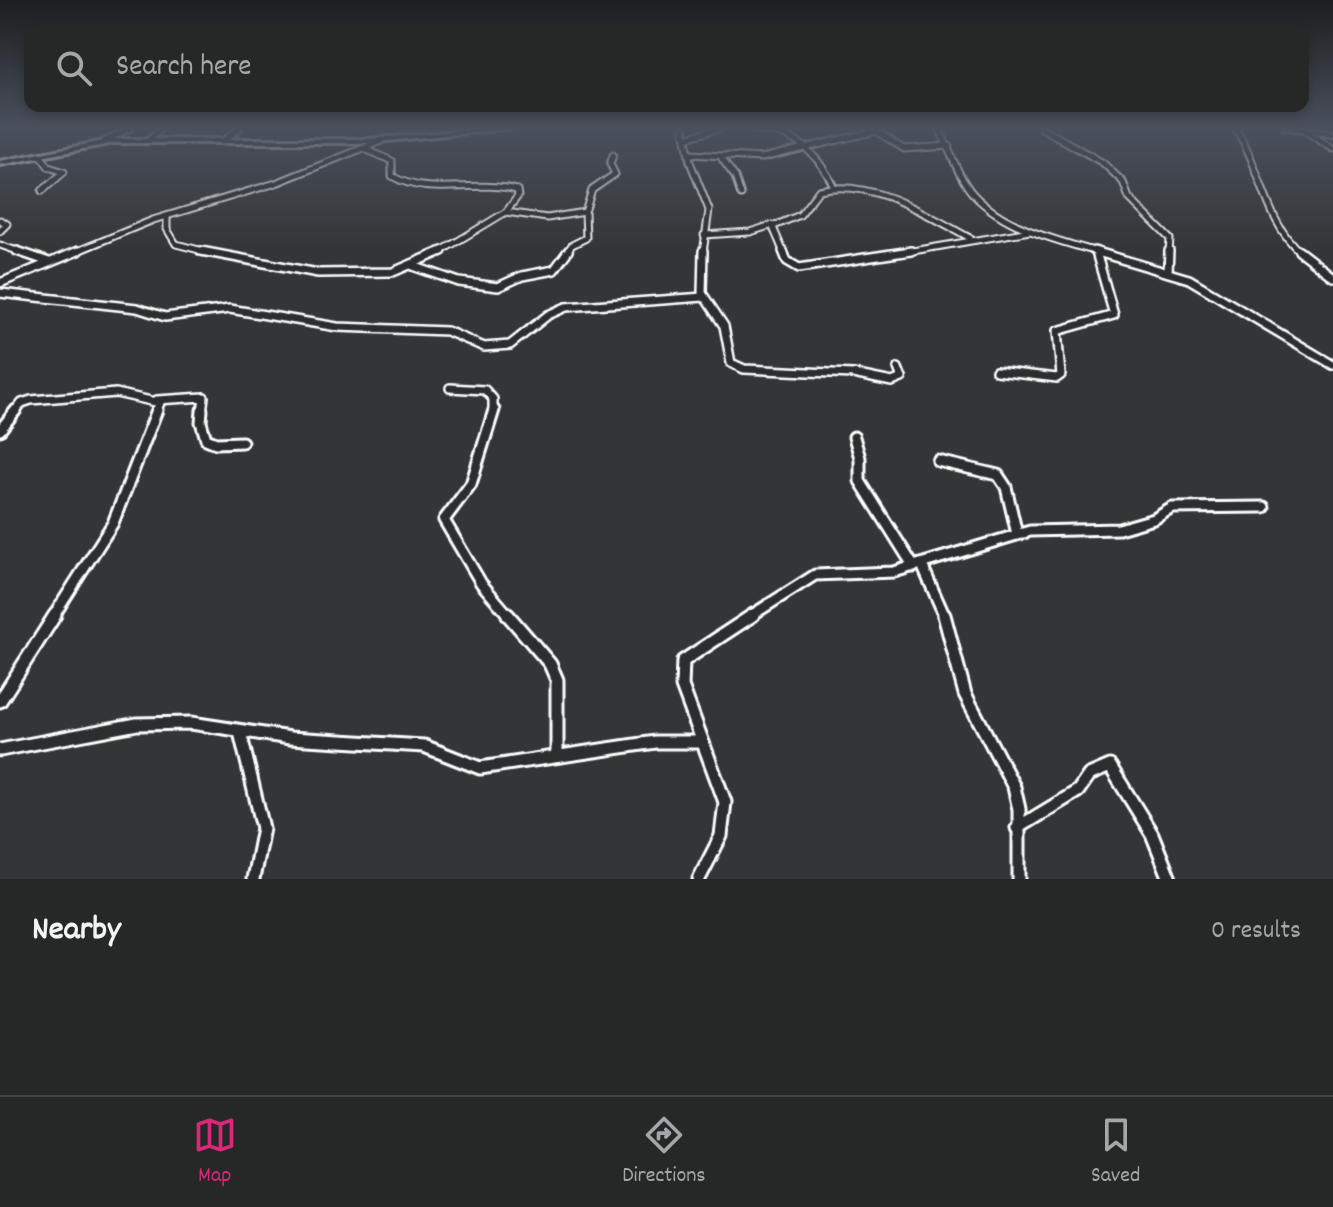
<!DOCTYPE html>
<style>
:root{--surface:#262828;--page:#323434;--text:#f1f3f6;--muted:#a4a6a8;--line:#424445;--accent:#db2777}
body{margin:0;font-family:Dekko,sans-serif;background:var(--page);color:var(--text)}
.list{margin:0;padding:0;list-style:none}
h2{display:flex;justify-content:space-between;align-items:center;height:104px;margin:0;padding:0 32px;font-size:34px}
h2 small{font-size:26px;font-weight:400;color:var(--muted)}
.icon{flex:none;width:44px;height:44px;fill:none;stroke:currentColor;stroke-width:2;stroke-linecap:round;stroke-linejoin:round}
.map{position:relative;flex:none;width:1333px;height:879px;overflow:hidden}
.search{position:absolute;background:var(--surface);box-shadow:0 4px 12px #0003;left:24px;right:24px;top:24px;height:88px;display:flex;align-items:center;gap:20px;box-sizing:border-box;padding:0 28px;border-radius:16px;color:var(--muted);font-size:30px}
.sheet{height:216px;background:var(--surface)}
nav{display:flex;justify-content:space-around;align-items:center;box-sizing:border-box;height:112px;border-top:2px solid var(--line);background:var(--surface);font-size:22px;color:var(--muted)}
nav a{display:grid;justify-items:center;gap:4px}
nav .on{color:var(--accent)}
.map>svg:first-child{display:block}
</style>
<div class="map">
<svg width="1333" height="879" viewBox="0 0 1333 879">
<rect width="100%" height="100%" fill="#333536"/>
<filter id="ink" filterUnits="userSpaceOnUse"><feTurbulence type="fractalNoise" baseFrequency=".0125" numOctaves="2"/><feDisplacementMap in="SourceGraphic" scale="16" xChannelSelector="R" yChannelSelector="G"/><feConvolveMatrix kernelMatrix="1 2 1 2 8 2 1 2 1" color-interpolation-filters="sRGB"/></filter>
<g filter="url(#ink)">
<g fill="none" stroke-linecap="round" stroke-linejoin="round">
<defs>
<g id="minor-far3">
<path d="M684 128 690 162 709 210 703 253"/>
<path d="M750 128C760 132 771 131 781 134 807 143 823 164 834 187"/>
<path d="M939 128C949 148 958 177 973 194 1004 228 1059 241 1101 253"/>
<path d="M1042 128 1103 163 1123 182 1129 198 1170 239 1169 253"/>
<path d="M1235 128C1262 168 1264 220 1301 253"/>
<path d="M1306 131 1333 149"/>
<path d="M686 138 720 128"/>
<path d="M149 140 162 128"/>
<path d="M105 141 130 128"/>
<path d="M222 142 240 128"/>
<path d="M365 149 392 161V176C428 198 477 179 517 190L518 196 506 212 438 253"/>
<path d="M690 154 762 158 876 131 904 149 949 146"/>
<path d="M40 155 49 167 64 172 42 191"/>
<path d="M722 159 735 177 741 195"/>
<path d="M506 212 547 218 585 212 592 190 615 174 610 164 613 155"/>
<path d="M167 216V229L176 244 211 253"/>
<path d="M0 220 7 224 0 231"/>
<path d="M774 226 800 215 819 190C871 178 926 214 970 238"/>
<path d="M704 235 750 232 772 225 784 253"/>
<path d="M0 245 23 253"/>
<path d="M73 253 153 220 276 183 381 141"/>
<path d="M566 253 572 245 586 238 585 212"/>
<path d="M901 253 1030 231"/>
</g>
<g id="minor-far2">
<path d="M17 251 49 262"/>
<path d="M201 251 318 273 393 272 442 251"/>
<path d="M703 251 702 293 724 326 731 363 744 369 853 374 892 382 902 378 898 368"/>
<path d="M783 251 787 261 799 268 911 251"/>
<path d="M1094 251 1189 279 1333 365"/>
<path d="M1299 251 1333 277"/>
<path d="M413 266 459 282 498 287 522 276 554 270 568 251"/>
<path d="M1168 272 1169 251"/>
<path d="M0 283 78 251"/>
<path d="M0 293 137 308 165 317 230 309 337 327 447 331 484 347 510 345 548 315 566 307 704 297"/>
<path d="M996 371 1057 378 1061 375 1057 331 1114 315 1096 252"/>
<path d="M450 388 485 390 493 399V412"/>
<path d="M157 400 204 397 202 412"/>
<path d="M15 412 22 403 31 400 116 393 160 403 156 412"/>
</g>
<g id="minor-far1">
<path d="M202 410 201 422 206 439 216 443 242 442"/>
<path d="M494 410 471 484 444 520 481 583 510 617"/>
<path d="M0 430 16 410"/>
<path d="M854 437 860 458V481L914 567"/>
<path d="M938 461 998 475 1006 487 1017 534"/>
<path d="M922 565 945 617"/>
<path d="M53 617 113 523 157 410"/>
<path d="M749 617 815 575 894 572 1030 531 1119 529 1154 519 1172 508 1264 507"/>
</g>
<g id="minor">
<path d="M508 615 550 664 557 680V756"/>
<path d="M944 615 965 694 1014 787 1019 809V879"/>
<path d="M0 701 55 615"/>
<path d="M240 732 263 828 253 879"/>
<path d="M0 750 137 724 191 723 290 738 424 746 480 768 655 742H701"/>
<path d="M1017 828 1078 791 1089 775 1110 766 1152 834 1170 879"/>
<path d="M699 879 721 836 725 802 682 686 683 661 753 615"/>
</g>
<path id="tertiary" d="M488 128H514L367 143H114L0 165V161L114 139H367Z"/>
<path id="secondary" d="M1283 128H1304L1333 132V136Z"/>
</defs>
<!-- minor-far3 casing -->
<use href="#minor-far3" stroke="#fff" stroke-width="9"/>
<!-- minor-far2 casing -->
<use href="#minor-far2" stroke="#fff" stroke-width="12"/>
<!-- minor-far1 casing -->
<use href="#minor-far1" stroke="#fff" stroke-width="15"/>
<!-- minor casing -->
<use href="#minor" stroke="#fff" stroke-width="17"/>
<!-- tertiary casing -->
<use href="#tertiary" stroke="#fff" stroke-width="6"/>
<!-- secondary casing -->
<use href="#secondary" stroke="#fff" stroke-width="6"/>
<!-- minor-far3 -->
<use href="#minor-far3" stroke="#2a2d2e" stroke-width="5"/>
<!-- minor-far2 -->
<use href="#minor-far2" stroke="#2a2d2e" stroke-width="7"/>
<!-- minor-far1 -->
<use href="#minor-far1" stroke="#2a2d2e" stroke-width="9"/>
<!-- minor -->
<use href="#minor" stroke="#2a2d2e" stroke-width="11"/>
<!-- tertiary -->
<use href="#tertiary" fill="#2a2d2e" fill-rule="evenodd"/>
<!-- secondary -->
<use href="#secondary" fill="#2a2d2e" fill-rule="evenodd"/>
</g>
</g>
<!-- sky -->
<linearGradient id="sky" x2="0" y2="1"><stop stop-color="#1c1d1e"/><stop offset="0.51" stop-color="#4a515d"/><stop offset="1" stop-color="#4a515d" stop-opacity="0"/></linearGradient>
<rect width="1333" height="251" fill="url(#sky)"/>
</svg>
<div class="search"><svg class="icon" aria-label="search" viewBox="0 0 24 24"><circle cx="10" cy="10" r="6"/><path d="M15 15l6 6"/></svg>Search here</div>
</div>
<section class="sheet">
<h2>Nearby<small>0 results</small></h2>
<ul class="list">
</ul>
</section>
<nav>
<a class="on"><svg class="icon" aria-label="map" viewBox="0 0 24 24"><path d="M3 6l6-2 6 2 6-2v14l-6 2-6-2-6 2zM9 4v14M15 6v14"/></svg>Map</a>
<a><svg class="icon" aria-label="directions" viewBox="0 0 24 24"><path d="M12 3l9 9-9 9-9-9zM9 14v-3h6M13 9l2 2-2 2"/></svg>Directions</a>
<a><svg class="icon" aria-label="saved" viewBox="0 0 24 24"><path d="M7 4h10v16l-5-4-5 4z"/></svg>Saved</a>
</nav>
